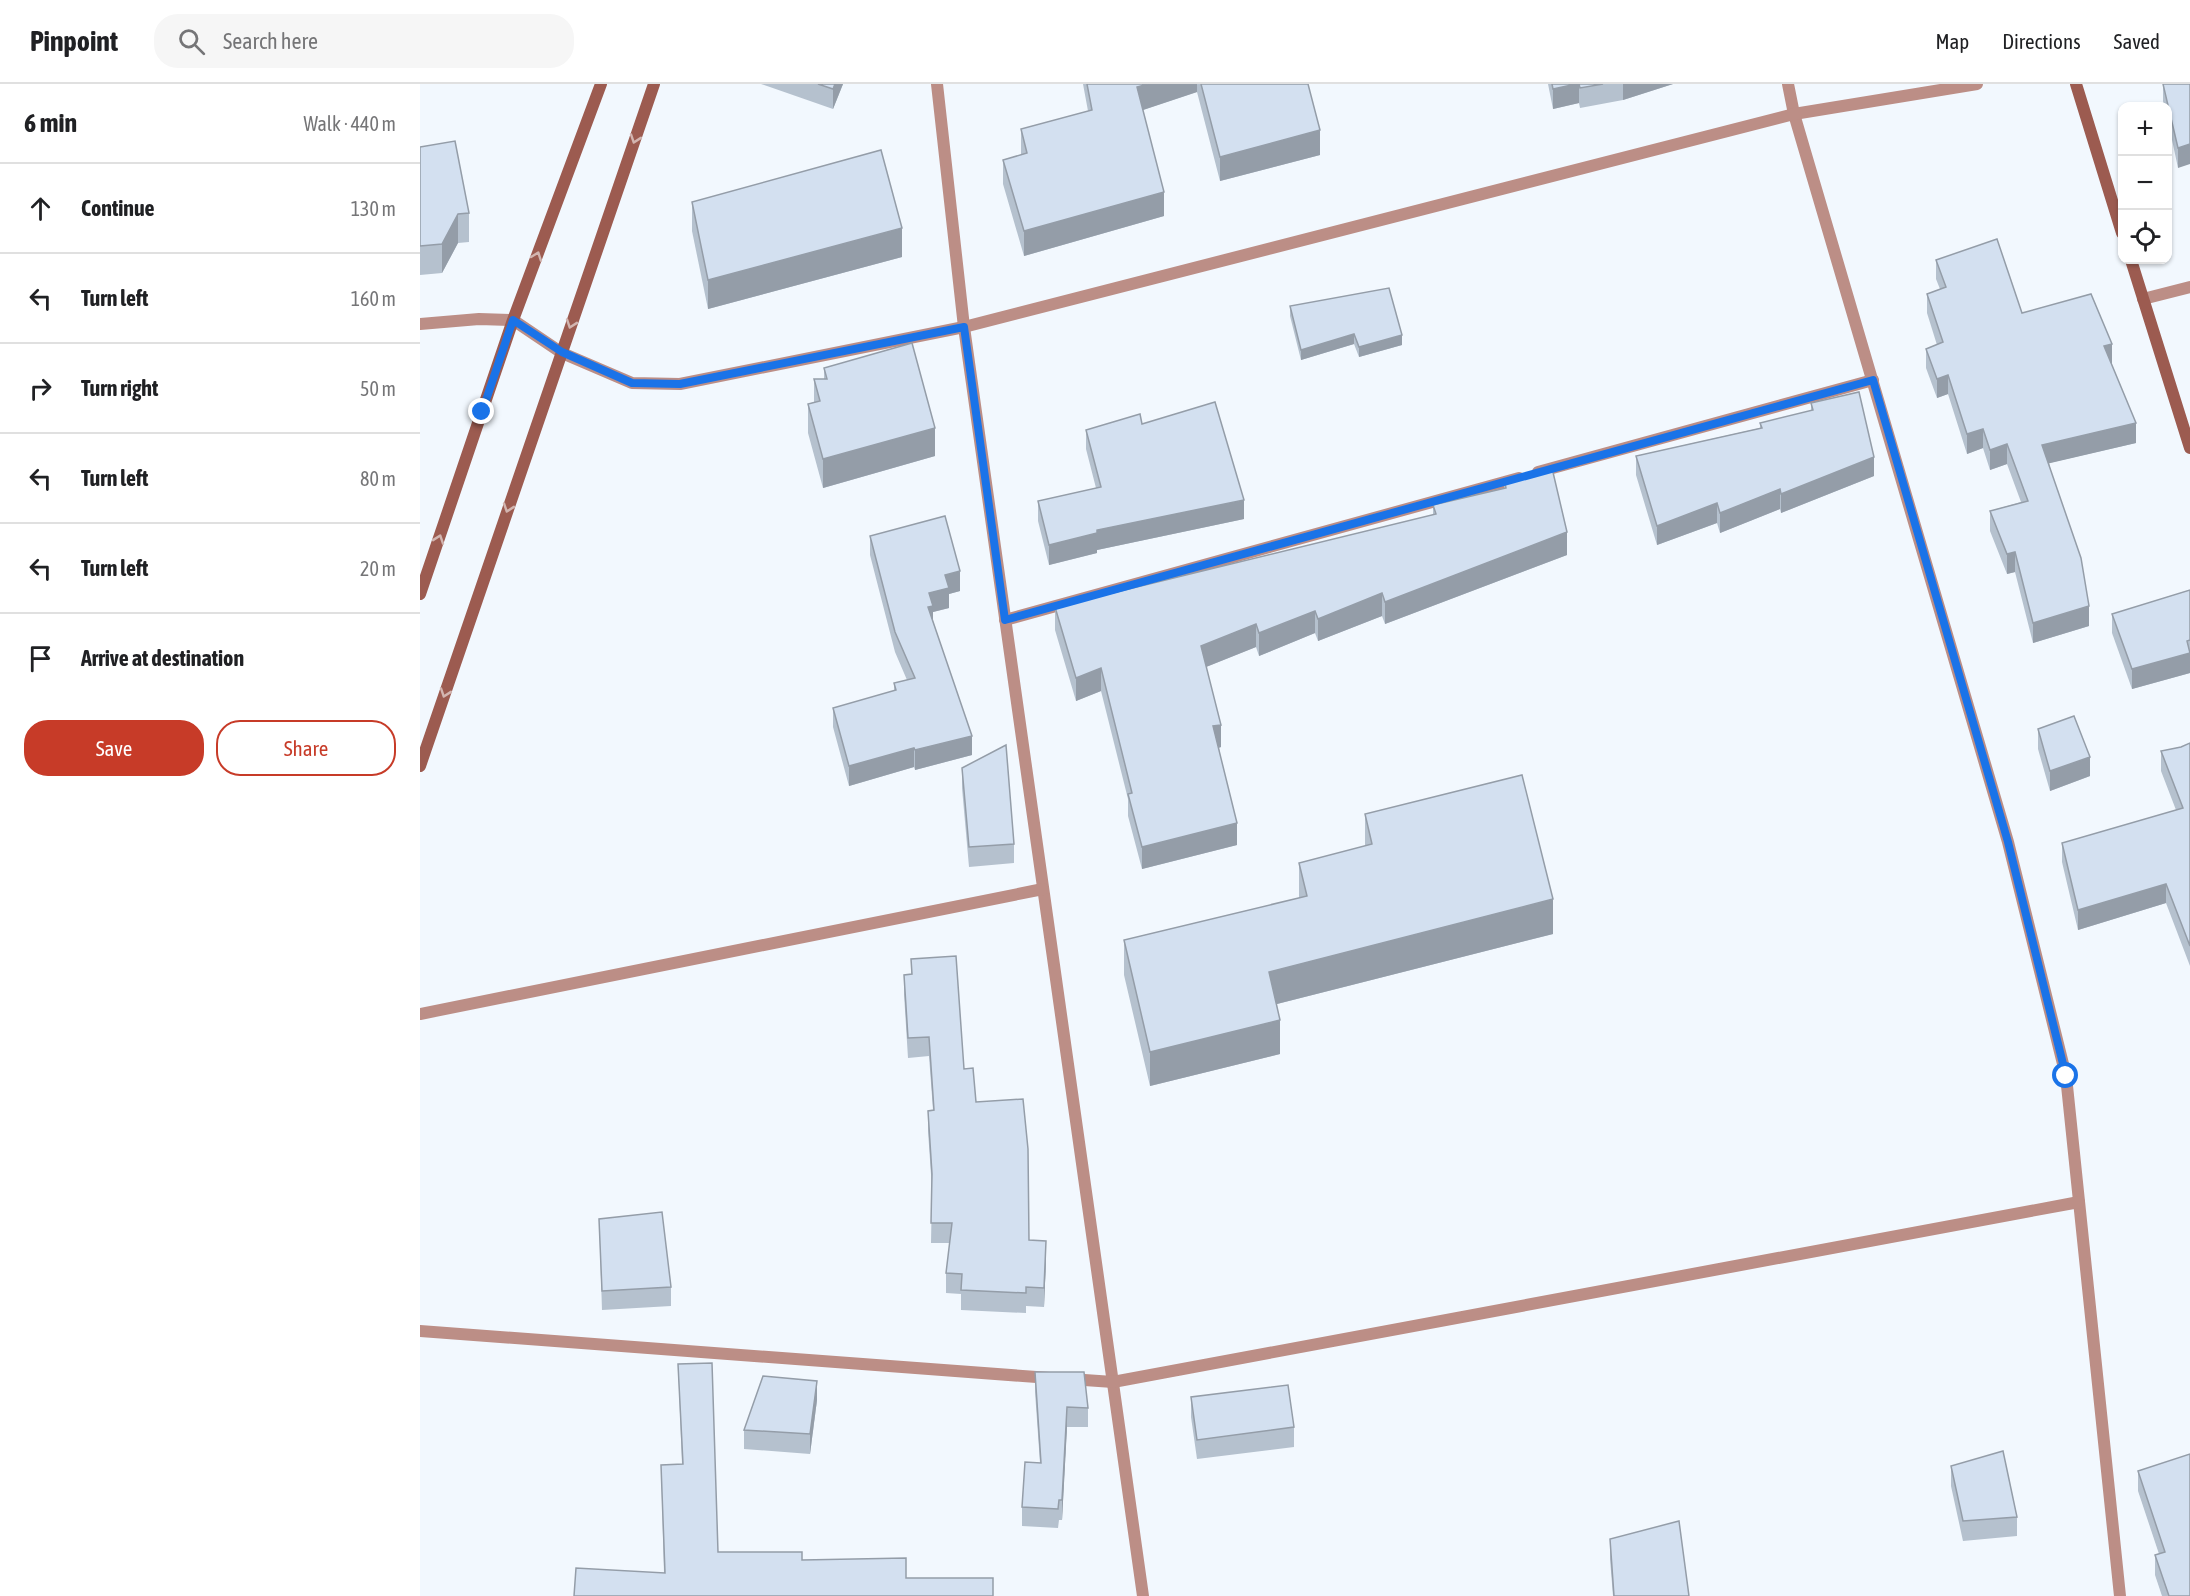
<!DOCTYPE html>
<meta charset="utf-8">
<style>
:root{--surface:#fff;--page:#f6f6f6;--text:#202124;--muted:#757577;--line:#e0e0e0;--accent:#c73b28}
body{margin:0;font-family:"Asap Condensed",sans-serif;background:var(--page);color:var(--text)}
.controls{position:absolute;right:18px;top:18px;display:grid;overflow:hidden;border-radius:12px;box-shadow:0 2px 4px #0004}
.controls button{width:54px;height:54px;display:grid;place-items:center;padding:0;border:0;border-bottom:2px solid var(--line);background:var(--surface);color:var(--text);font:30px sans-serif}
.stop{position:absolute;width:18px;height:18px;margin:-14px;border:4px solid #1a73e8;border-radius:50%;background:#fff}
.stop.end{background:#1a73e8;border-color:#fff;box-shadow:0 2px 6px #0008}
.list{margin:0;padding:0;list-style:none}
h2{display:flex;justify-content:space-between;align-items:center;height:78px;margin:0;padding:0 24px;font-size:26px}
h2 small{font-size:20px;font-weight:400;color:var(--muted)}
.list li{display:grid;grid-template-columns:39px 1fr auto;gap:18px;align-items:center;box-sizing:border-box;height:90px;padding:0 24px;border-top:2px solid var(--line)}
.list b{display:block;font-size:22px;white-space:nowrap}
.list em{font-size:20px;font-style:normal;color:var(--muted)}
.actions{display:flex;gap:12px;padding:18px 24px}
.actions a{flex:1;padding:14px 0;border:2px solid var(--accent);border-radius:24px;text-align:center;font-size:21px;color:var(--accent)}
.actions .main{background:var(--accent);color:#fff}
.icon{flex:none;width:33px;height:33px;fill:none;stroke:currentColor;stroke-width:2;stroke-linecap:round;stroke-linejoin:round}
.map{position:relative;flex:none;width:1770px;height:1512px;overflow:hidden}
header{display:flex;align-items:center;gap:36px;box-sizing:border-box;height:84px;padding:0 30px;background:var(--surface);border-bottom:2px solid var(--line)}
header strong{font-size:28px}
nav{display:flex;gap:33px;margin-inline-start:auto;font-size:21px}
.search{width:420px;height:54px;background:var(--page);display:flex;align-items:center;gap:15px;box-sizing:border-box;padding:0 21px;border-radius:24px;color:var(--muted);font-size:22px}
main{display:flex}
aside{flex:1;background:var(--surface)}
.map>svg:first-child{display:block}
</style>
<header>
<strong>Pinpoint</strong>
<div class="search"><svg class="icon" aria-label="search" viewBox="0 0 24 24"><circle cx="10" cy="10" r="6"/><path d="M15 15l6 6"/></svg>Search here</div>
<nav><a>Map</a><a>Directions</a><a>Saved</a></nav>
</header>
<main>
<aside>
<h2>6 min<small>Walk · 440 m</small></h2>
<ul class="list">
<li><svg class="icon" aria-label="ahead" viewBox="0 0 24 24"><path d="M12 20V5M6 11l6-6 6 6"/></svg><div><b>Continue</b></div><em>130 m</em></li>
<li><svg class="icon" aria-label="left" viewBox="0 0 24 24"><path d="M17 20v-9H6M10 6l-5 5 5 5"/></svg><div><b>Turn left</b></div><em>160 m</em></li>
<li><svg class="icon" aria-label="right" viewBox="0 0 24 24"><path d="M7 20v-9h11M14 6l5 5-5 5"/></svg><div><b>Turn right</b></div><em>50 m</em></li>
<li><svg class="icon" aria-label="left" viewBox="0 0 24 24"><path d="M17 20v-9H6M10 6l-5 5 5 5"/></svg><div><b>Turn left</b></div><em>80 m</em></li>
<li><svg class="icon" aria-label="left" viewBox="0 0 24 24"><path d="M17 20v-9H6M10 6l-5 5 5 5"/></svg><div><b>Turn left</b></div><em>20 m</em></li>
<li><svg class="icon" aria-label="arrive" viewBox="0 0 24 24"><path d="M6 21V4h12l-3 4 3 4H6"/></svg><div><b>Arrive at destination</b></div></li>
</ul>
<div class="actions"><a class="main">Save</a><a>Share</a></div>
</aside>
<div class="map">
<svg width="1770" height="1512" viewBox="0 0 1770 1512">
<rect width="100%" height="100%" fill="#f2f8fe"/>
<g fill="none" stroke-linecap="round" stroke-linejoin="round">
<!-- street -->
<g stroke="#bc8e86" stroke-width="12">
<path d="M517 0 544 243 723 1512"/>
<path d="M1368 0 1374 30 1588 758 1646 992 1700 1512"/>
<path d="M1723 215 1770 203"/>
<path d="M0 240 59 235 93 236 142 269 212 299 260 300 544 243 1374 30 1557 0"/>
<path d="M1118 388 1453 296"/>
<path d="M585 536 1099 394"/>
<path d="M0 930 623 805"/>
<path d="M0 1247 630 1294"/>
<path d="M650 1295 693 1298 1659 1118"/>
</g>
<!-- secondary -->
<g stroke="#9c5b50" stroke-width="12">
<path d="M1656 0 1702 149"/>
<path d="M1711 176 1770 364"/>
<path d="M0 510 93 236 181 0"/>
<path d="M0 682 234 0"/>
</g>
</g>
<!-- wall -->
<g fill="#b5c1ce">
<path d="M341 0H423L413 25Z"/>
<path d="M663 0H888L900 71 800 97 777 8 723 26 744 132 604 172 583 100V76L601 71V45L668 27Z"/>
<path d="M1128 0H1253L1203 16 1160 24 1159 19 1133 25Z"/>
<path d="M1743 0H1770L1758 84 1748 37V22H1744L1743 17Z"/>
<path d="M0 63 49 129V158L38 159 22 189 0 191Z"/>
<path d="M272 118 482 173 288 225 272 147Z"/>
<path d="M1516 176 1602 229 1692 279 1691 280 1716 359 1629 379 1669 542 1613 559 1595 488 1587 490 1570 447V427L1601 418 1587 380 1570 386 1563 364 1547 370 1528 310 1517 314 1506 284V265L1517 261 1507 229V210L1520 205 1516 195Z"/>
<path d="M870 222 982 261 939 273 934 260 881 276 870 232Z"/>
<path d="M404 284 515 372 403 404 388 349V320L394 318V295H404Z"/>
<path d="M1391 319 1454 392 1361 429 1360 425 1300 449 1297 439 1237 461 1216 391V372L1340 344V339L1391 327Z"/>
<path d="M722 340 824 435 677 466V469L629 481 618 437V417L676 404 666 365V346Z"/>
<path d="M1084 395 1147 471 965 540 962 532 898 557 895 549 839 572 836 563 786 583 801 663 799 664 817 761 722 785 708 732V715L681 607 656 617 635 546V523L1013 431V421L1084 404Z"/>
<path d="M450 452 540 507 529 510V524L513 528V537L552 671 495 686 494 683 429 702 413 643V624L474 607V599L487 596 475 568 450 471Z"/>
<path d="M1770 506V589L1712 605 1692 549V530Z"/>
<path d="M1618 645 1670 692 1630 707 1618 665Z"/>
<path d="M1770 659V882L1746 819 1658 846 1642 778V759L1756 726 1741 687V667L1761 663Z"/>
<path d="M542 684 594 760V779L549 783 542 704Z"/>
<path d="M945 730 1133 850 857 920 860 970 730 1002 704 891V856L879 814V779L945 762Z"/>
<path d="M491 875 544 985 556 1018 609 1156 626 1176 624 1223 606 1222V1229L541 1226V1210L526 1209V1189L530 1159H511L512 1105 508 1047V1027L513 1026 509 972 488 974 484 910V891L491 890Z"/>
<path d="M179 1135 251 1203V1222L182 1226Z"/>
<path d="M258 1280 298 1468 382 1476 486 1494 573 1512 244 1489 241 1381 262 1380Z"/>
<path d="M615 1288 668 1324V1343H647L642 1436H639L638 1444 602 1442V1423L620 1379 615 1308Z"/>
<path d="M771 1313 874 1343V1363L777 1375 771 1333Z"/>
<path d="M397 1316 390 1370 324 1365V1346Z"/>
<path d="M1531 1382 1597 1433V1452L1543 1457 1531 1402Z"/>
<path d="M1718 1387 1770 1512H1742L1735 1491V1471L1739 1470 1718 1407Z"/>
<path d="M1190 1455 1269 1512H1193L1190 1475Z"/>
</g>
<!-- shaded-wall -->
<g fill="#949da8">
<path d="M415 0H423L413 25V5Z"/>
<path d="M728 0H777V8L717 28V3Z"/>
<path d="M1156 0H1159V19L1133 25V5Z"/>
<path d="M1203 0H1253L1203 16Z"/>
<path d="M900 46V71L800 97V73Z"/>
<path d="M1770 60V80L1758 84V64Z"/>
<path d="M744 108V132L604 172V147Z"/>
<path d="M38 130V159L22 189V160Z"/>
<path d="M482 144V173L288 225V196Z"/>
<path d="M934 250V260L881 276V266Z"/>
<path d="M982 251V261L939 273V263Z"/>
<path d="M1692 260V279L1684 282V262Z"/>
<path d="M1528 291V310L1517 314V295Z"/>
<path d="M1716 339V359L1622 381V361Z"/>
<path d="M515 344V372L403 404V375Z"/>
<path d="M1563 345V364L1547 370V350Z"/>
<path d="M1587 360V380L1570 386V366Z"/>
<path d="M1454 373V392L1361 429V410Z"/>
<path d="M1360 405V425L1300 449V429Z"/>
<path d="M824 416V435L677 466V469L629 481V461L677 446Z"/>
<path d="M1297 419V439L1237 461V442Z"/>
<path d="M1147 448V471L965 540V518Z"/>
<path d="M1595 468V488L1587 490V470Z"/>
<path d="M540 487V507L529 510V524L513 528V541L508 523 509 509 525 491Z"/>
<path d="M962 509V532L898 557V535Z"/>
<path d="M1669 522V542L1613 559V539Z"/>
<path d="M895 527V549L839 572V549Z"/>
<path d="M836 540V563L781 585V562Z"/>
<path d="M1770 569V589L1712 605V585Z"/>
<path d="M681 584V607L656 617V594Z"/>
<path d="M801 641V663L793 665V642Z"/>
<path d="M552 652V671L495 686V666Z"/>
<path d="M494 664V683L429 702V682Z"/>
<path d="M1670 673V692L1630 707V687Z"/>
<path d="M817 739V761L722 785V763Z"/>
<path d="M1746 800V819L1658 846V826Z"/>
<path d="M1133 815V850L849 922V888Z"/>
<path d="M860 936V970L730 1002V968Z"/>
<path d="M626 1157V1176L624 1223V1204Z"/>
<path d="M397 1297V1316L390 1370V1350Z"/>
<path d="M647 1323V1343L642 1436V1416Z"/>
</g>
<!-- building -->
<g fill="#d3e0f0" stroke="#949da8" stroke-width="1.5">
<path d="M398 0H415L413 5Z"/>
<path d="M667 0H728L717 3 744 108 604 147 583 76 607 69 601 45 672 26Z"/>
<path d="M781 0H888L900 46 800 73Z"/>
<path d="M1132 0H1156L1133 5Z"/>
<path d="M1159 0H1183L1160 4Z"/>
<path d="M1743 0H1770V60L1758 64Z"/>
<path d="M35 57 49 129 38 130 22 160 0 162V63Z"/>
<path d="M461 66 482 144 288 196 272 118Z"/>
<path d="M1577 155 1602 229 1671 210 1692 260 1684 262 1716 339 1622 361 1661 474 1669 522 1613 539 1595 468 1587 470 1570 427 1608 417 1587 360 1570 366 1563 345 1547 350 1528 291 1517 295 1506 265 1523 258 1507 210 1526 203 1516 176Z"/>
<path d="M969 204 982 251 939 263 934 250 881 266 870 222Z"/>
<path d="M492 259 515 344 403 375 388 320 400 317 394 295H407L404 284Z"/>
<path d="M1439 308 1454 373 1361 410 1360 405 1300 429 1297 419 1237 442 1216 372 1342 344 1340 339 1393 326 1391 319Z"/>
<path d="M795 318 824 416 677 446V449L629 461 618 417 681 403 666 346 720 330 722 340Z"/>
<path d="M1132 384 1147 448 965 518 962 509 898 535 895 527 839 549 836 540 781 562 801 641 793 642 817 739 722 763 708 710 712 709 681 584 656 594 635 523 1016 430 1013 421 1086 404 1084 395Z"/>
<path d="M525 432 540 487 525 491 529 504 509 509 513 522 508 523 552 652 495 666 494 664 429 682 413 624 476 606 474 599 495 594 475 548 450 452Z"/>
<path d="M1770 506V556L1767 557 1770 569 1712 585 1692 530Z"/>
<path d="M1654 632 1670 673 1630 687 1618 645Z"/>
<path d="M1770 659V862L1746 800 1658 826 1642 759 1763 724 1741 667 1761 663Z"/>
<path d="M586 661 594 760 549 763 542 684Z"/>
<path d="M1102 691 1133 815 849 888 860 936 730 968 704 856 887 812 879 779 952 760 945 730Z"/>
<path d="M536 872 544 985 553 984 556 1018 603 1015 608 1065 609 1156 626 1157 624 1204 606 1203V1209L541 1206 542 1190 526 1189 532 1139H511L512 1090 508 1027 514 1026 509 953 488 954 484 891 492 890 491 875Z"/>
<path d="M242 1128 251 1203 182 1207 179 1135Z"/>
<path d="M292 1279 298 1468H382V1476L486 1474V1494H573V1512H154L156 1484 245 1489 241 1381 263 1380 258 1280Z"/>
<path d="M615 1288H664L668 1324 647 1323 642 1416H639L638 1425 602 1423 605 1378 621 1379Z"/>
<path d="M343 1292 397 1297 390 1350 324 1346Z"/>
<path d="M868 1301 874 1343 777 1356 771 1313Z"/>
<path d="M1583 1367 1597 1433 1543 1437 1531 1382Z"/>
<path d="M1770 1370V1512H1749L1735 1471 1745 1468 1718 1387Z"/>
<path d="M1259 1437 1269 1512H1194L1190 1455Z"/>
</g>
<!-- one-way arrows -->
<defs><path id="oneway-chevron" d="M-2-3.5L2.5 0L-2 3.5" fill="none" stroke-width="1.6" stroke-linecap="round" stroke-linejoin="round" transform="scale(1.5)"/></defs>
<g stroke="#d2b5b0">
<use href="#oneway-chevron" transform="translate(215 55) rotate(109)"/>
<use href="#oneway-chevron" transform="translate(117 172) rotate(-70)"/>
<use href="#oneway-chevron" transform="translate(151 240) rotate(109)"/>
<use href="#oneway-chevron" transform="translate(88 424) rotate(109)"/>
<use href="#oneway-chevron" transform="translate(19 455) rotate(-71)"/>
<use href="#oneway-chevron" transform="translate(25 609) rotate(109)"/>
</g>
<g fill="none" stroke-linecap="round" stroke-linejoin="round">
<!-- route -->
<path stroke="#1a73e8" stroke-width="8" d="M62 328 93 236 142 268 212 299 260 300 544 243 585 536 1453 296 1588 758 1646 992"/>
</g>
</svg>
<div class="controls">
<button>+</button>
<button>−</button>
<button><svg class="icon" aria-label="locate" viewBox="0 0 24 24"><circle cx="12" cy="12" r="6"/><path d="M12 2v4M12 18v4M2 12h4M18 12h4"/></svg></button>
</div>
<div class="stop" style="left:1646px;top:992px"></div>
<div class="stop end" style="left:62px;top:328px"></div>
</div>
</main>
